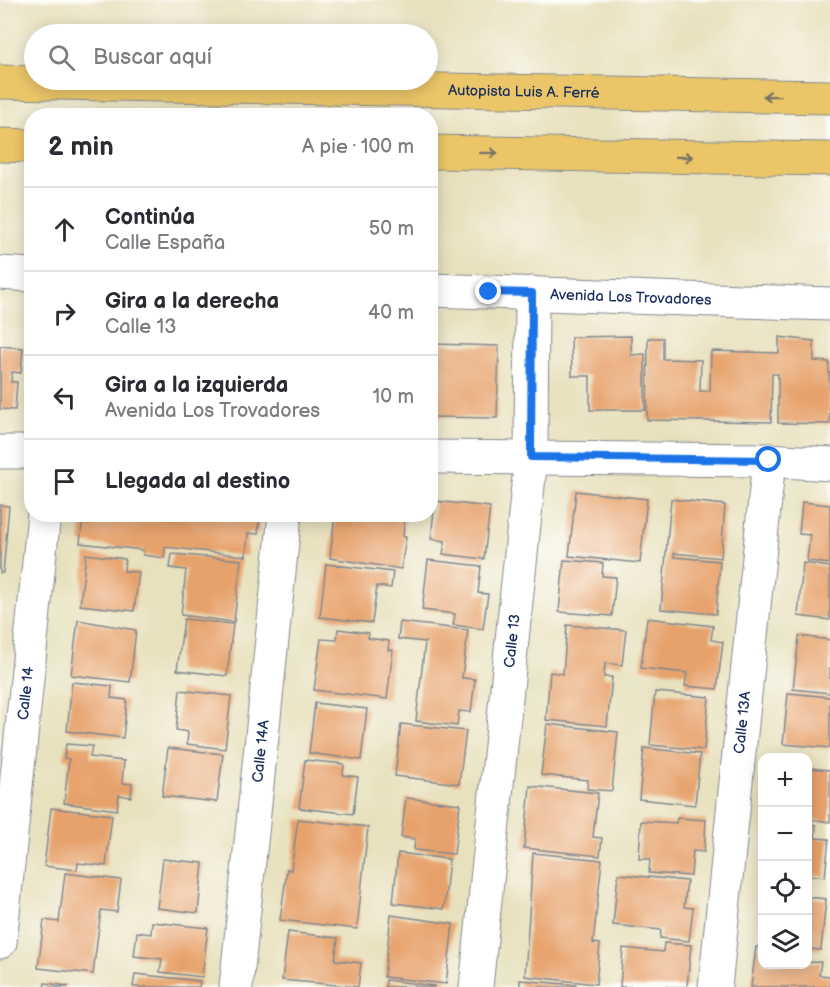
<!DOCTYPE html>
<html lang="es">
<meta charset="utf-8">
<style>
:root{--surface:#fff;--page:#f2f2f3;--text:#2b2b33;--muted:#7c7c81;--line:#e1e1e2}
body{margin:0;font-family:"Balsamiq Sans",sans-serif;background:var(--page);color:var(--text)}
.controls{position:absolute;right:18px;bottom:18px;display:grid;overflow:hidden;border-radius:12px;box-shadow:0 3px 15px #0003}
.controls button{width:54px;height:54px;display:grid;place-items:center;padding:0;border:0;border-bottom:2px solid var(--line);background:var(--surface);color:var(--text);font:30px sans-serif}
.stop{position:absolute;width:18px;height:18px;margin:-14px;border:4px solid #1a73e8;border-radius:50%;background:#fff}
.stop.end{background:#1a73e8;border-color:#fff;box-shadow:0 2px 6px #0008}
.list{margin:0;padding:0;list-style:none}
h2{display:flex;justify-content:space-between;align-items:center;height:78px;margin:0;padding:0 24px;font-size:26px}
h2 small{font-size:20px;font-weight:400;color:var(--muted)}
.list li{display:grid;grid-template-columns:39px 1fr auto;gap:18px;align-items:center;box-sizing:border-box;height:84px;padding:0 24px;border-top:2px solid var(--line)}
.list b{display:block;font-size:22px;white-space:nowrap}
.list p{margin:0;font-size:20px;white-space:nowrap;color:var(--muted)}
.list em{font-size:20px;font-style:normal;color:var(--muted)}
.icon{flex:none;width:33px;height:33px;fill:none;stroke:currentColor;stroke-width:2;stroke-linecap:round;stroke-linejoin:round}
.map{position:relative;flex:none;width:830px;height:987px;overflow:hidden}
.search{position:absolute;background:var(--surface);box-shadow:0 3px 15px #0003;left:24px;top:24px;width:414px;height:66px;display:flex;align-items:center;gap:15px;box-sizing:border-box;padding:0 21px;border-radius:33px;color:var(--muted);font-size:22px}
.panel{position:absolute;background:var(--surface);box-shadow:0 3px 15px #0003;left:24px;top:108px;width:414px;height:414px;border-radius:24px}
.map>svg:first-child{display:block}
</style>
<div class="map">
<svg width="830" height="987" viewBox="0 0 830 987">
<rect width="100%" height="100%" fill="#fdfcf7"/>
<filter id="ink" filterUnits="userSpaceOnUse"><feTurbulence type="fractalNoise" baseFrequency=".0167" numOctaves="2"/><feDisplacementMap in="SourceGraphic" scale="12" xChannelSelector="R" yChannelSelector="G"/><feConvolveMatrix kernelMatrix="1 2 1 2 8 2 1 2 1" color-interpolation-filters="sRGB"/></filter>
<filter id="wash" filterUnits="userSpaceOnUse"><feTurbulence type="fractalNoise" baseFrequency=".008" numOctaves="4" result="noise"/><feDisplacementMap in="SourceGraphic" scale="24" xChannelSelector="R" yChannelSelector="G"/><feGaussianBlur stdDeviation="1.35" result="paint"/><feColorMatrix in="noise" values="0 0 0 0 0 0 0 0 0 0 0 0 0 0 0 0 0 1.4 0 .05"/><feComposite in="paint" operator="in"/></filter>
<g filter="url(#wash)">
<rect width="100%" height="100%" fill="#e8e1be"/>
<g id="blocks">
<!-- building -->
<g fill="#e7a26c">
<path d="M631 336V355L645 354V410H590V376H572L571 337Z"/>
<path d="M779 337 814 341V361L829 362 830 424 778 423V374H772L771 422 647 420 648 338H663V359L701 360 700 391H710L711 351 779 353Z"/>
<path d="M434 344 499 346 497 418 432 417Z"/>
<path d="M0 346 23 348 21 373 12 372 11 382H17L15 410 0 409Z"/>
<path d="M576 491 647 499 640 563 569 556Z"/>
<path d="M671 499 725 505 721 558 674 553V557L720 561 716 614 661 609Z"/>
<path d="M435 501 490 507 484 559 443 554 445 541 431 539Z"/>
<path d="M802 502 830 505V564L807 561 810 535 799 534Z"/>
<path d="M0 505 9 506 3 573H0Z"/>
<path d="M83 514H260L258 534 248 533 246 556 165 547 164 558 143 555V550L80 543Z"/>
<path d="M335 514H405L403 537H406L401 569 330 558Z"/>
<path d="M86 554 125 559 124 571 139 572 134 611 80 605Z"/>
<path d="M172 554 241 560 234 622 181 615 186 570 170 568Z"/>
<path d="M428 560 481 566 478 593 488 594 483 629 453 625 455 614 422 610Z"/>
<path d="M564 560 603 563 602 576 616 577 612 616 559 612Z"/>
<path d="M803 563 830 567V620L798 616Z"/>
<path d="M326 564 393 572 391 588 377 586 372 623 320 617Z"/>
<path d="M647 618 713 626 711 640 723 642 717 689 685 686 687 673 641 668Z"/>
<path d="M184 619 233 624 227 676 177 670Z"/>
<path d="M78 620 136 630 130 682 71 675Z"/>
<path d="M400 622 468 630 462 678 475 679 471 712 459 711 457 726 416 721 425 642 398 639Z"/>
<path d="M567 625 626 630 622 665 605 663 604 677H612L607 726 546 720 550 672 563 674Z"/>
<path d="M338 629 369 633 368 638 389 641 388 650H393L387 699 314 690 321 639 337 640Z"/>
<path d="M799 636 830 640V693L793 689Z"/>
<path d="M72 682 112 686 111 698 127 700 123 738 67 731Z"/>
<path d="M180 690 231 696 225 749 187 744 188 732 176 730Z"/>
<path d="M655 692 709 697 704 750 650 745Z"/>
<path d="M788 693 830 697V748L783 744Z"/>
<path d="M315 703 367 709 361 760 309 753Z"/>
<path d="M401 724 466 731 459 784 395 776Z"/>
<path d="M547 724 618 732 612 791 587 789 588 780 541 775Z"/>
<path d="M66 744 92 746 90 757 124 761 122 783 132 784 131 797 119 795 117 810 64 803 69 759 64 758Z"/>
<path d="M168 748 223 754 217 802 162 796Z"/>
<path d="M644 748 700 754 695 805 639 799Z"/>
<path d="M305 760 344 764 343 775 358 777 353 814 299 808Z"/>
<path d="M808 768 830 770V822L808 819Z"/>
<path d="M530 786 598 793 593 837 602 838 600 856 524 848Z"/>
<path d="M406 798 460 804 454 854 414 850 415 839 401 837Z"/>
<path d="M51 808 112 815 106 866 78 863 77 870 44 866Z"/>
<path d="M677 818 706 820 704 852 693 851 691 876 649 873 650 859H639L641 821 676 823Z"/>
<path d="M298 819 368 827 357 929 280 920 287 869 291 870Z"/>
<path d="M808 824 816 825 815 838 829 839 825 877 808 875Z"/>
<path d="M398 853 449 859 444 909 393 903Z"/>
<path d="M533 853 602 860 593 943 600 944 596 984 525 976Z"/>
<path d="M163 859 203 863 198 913 157 908Z"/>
<path d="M65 873 121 880 117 912 101 910 93 974 38 968 44 920 59 922Z"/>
<path d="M618 874 687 881 684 907 693 908 689 941 660 938 661 930 613 925Z"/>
<path d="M808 897 826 899 821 950 808 949Z"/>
<path d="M391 915 453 924 446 984 384 977Z"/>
<path d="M152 922 208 928 202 977 160 972 162 959 134 956 137 932 151 934Z"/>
<path d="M288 932 338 938 335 960 361 963 358 987 282 980Z"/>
<path d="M664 943 691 945 687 987H620L623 948 663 952Z"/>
<path d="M756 947H762V964L821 962 819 975 830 976V987H751Z"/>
<path d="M135 974 200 981 199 987H133Z"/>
<path d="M386 980 434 986V987H385Z"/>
<path d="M520 980 576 985V987H520Z"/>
<path d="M45 983 68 986V987H44Z"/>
</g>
</g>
</g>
<g filter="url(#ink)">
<use href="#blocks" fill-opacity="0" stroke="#82888e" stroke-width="1.5"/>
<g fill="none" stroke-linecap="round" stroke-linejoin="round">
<defs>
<g id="minor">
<path d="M0 273 32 275"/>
<path id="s1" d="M430 290 830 304"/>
<path d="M0 452H32"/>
<path d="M430 457 769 460 830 464"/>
<path id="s2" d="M0 942 44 514"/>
<path id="s3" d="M236 987 285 514"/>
<path id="s4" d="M476 987 531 457 532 293"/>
<path id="s5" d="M715 987 769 460"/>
</g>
<g id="highway">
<path id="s6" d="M0 82 830 97"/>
<path d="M0 145 32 146"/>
<path d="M430 152 830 159"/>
</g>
</defs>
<!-- minor casing -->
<use href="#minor" stroke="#82888e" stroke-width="35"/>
<!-- highway casing -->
<use href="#highway" stroke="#82888e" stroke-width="35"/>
<!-- minor -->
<use href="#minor" stroke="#fff" stroke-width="33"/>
<!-- highway -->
<use href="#highway" stroke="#ebc669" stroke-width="33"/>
</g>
<!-- one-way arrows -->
<defs><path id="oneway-shaft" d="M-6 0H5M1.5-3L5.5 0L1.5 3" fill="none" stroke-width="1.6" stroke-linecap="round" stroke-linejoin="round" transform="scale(1.5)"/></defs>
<g stroke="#797363">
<use href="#oneway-shaft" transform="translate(772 96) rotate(-179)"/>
<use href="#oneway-shaft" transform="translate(489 153) rotate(1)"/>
<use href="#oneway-shaft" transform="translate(684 157) rotate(1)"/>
</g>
</g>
<g fill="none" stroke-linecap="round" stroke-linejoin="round" filter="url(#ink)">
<!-- route -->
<path stroke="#1a73e8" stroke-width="8" d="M489 292 532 293 531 457 769 460"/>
</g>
<g text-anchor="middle" stroke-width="4.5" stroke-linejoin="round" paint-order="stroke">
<!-- street labels -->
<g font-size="15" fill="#1b2f5e" stroke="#fdfcf7">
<text dy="5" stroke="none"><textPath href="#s6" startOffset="524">Autopista Luis A. Ferré</textPath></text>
<text dy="5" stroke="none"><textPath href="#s1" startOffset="201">Avenida Los Trovadores</textPath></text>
<text dy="5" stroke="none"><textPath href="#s4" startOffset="348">Calle 13</textPath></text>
<text dy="5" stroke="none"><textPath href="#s2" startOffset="250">Calle 14</textPath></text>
<text dy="5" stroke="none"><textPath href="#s5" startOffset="266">Calle 13A</textPath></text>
<text dy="5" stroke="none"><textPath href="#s3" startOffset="237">Calle 14A</textPath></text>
</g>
</g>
</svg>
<div class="controls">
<button>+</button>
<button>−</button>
<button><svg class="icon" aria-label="locate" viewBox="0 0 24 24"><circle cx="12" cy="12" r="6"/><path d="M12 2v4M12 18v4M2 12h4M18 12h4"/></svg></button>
<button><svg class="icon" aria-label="layers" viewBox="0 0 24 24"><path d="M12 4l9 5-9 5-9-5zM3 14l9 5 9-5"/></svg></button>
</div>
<div class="stop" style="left:769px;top:460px"></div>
<div class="stop end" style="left:489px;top:292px"></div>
<div class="search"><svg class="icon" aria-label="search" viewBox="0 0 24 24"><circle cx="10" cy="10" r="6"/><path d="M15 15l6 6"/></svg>Buscar aquí</div>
<section class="panel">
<h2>2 min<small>A pie · 100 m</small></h2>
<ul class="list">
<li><svg class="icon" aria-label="ahead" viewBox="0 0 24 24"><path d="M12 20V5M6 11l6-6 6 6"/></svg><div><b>Continúa</b><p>Calle España</p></div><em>50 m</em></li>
<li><svg class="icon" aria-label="right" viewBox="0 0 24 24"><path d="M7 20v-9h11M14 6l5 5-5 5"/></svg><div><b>Gira a la derecha</b><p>Calle 13</p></div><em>40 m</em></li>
<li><svg class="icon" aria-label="left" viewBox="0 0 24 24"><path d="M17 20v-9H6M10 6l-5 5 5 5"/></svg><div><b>Gira a la izquierda</b><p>Avenida Los Trovadores</p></div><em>10 m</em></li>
<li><svg class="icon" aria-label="arrive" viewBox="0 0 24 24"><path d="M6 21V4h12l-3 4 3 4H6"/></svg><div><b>Llegada al destino</b></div></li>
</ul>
</section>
</div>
